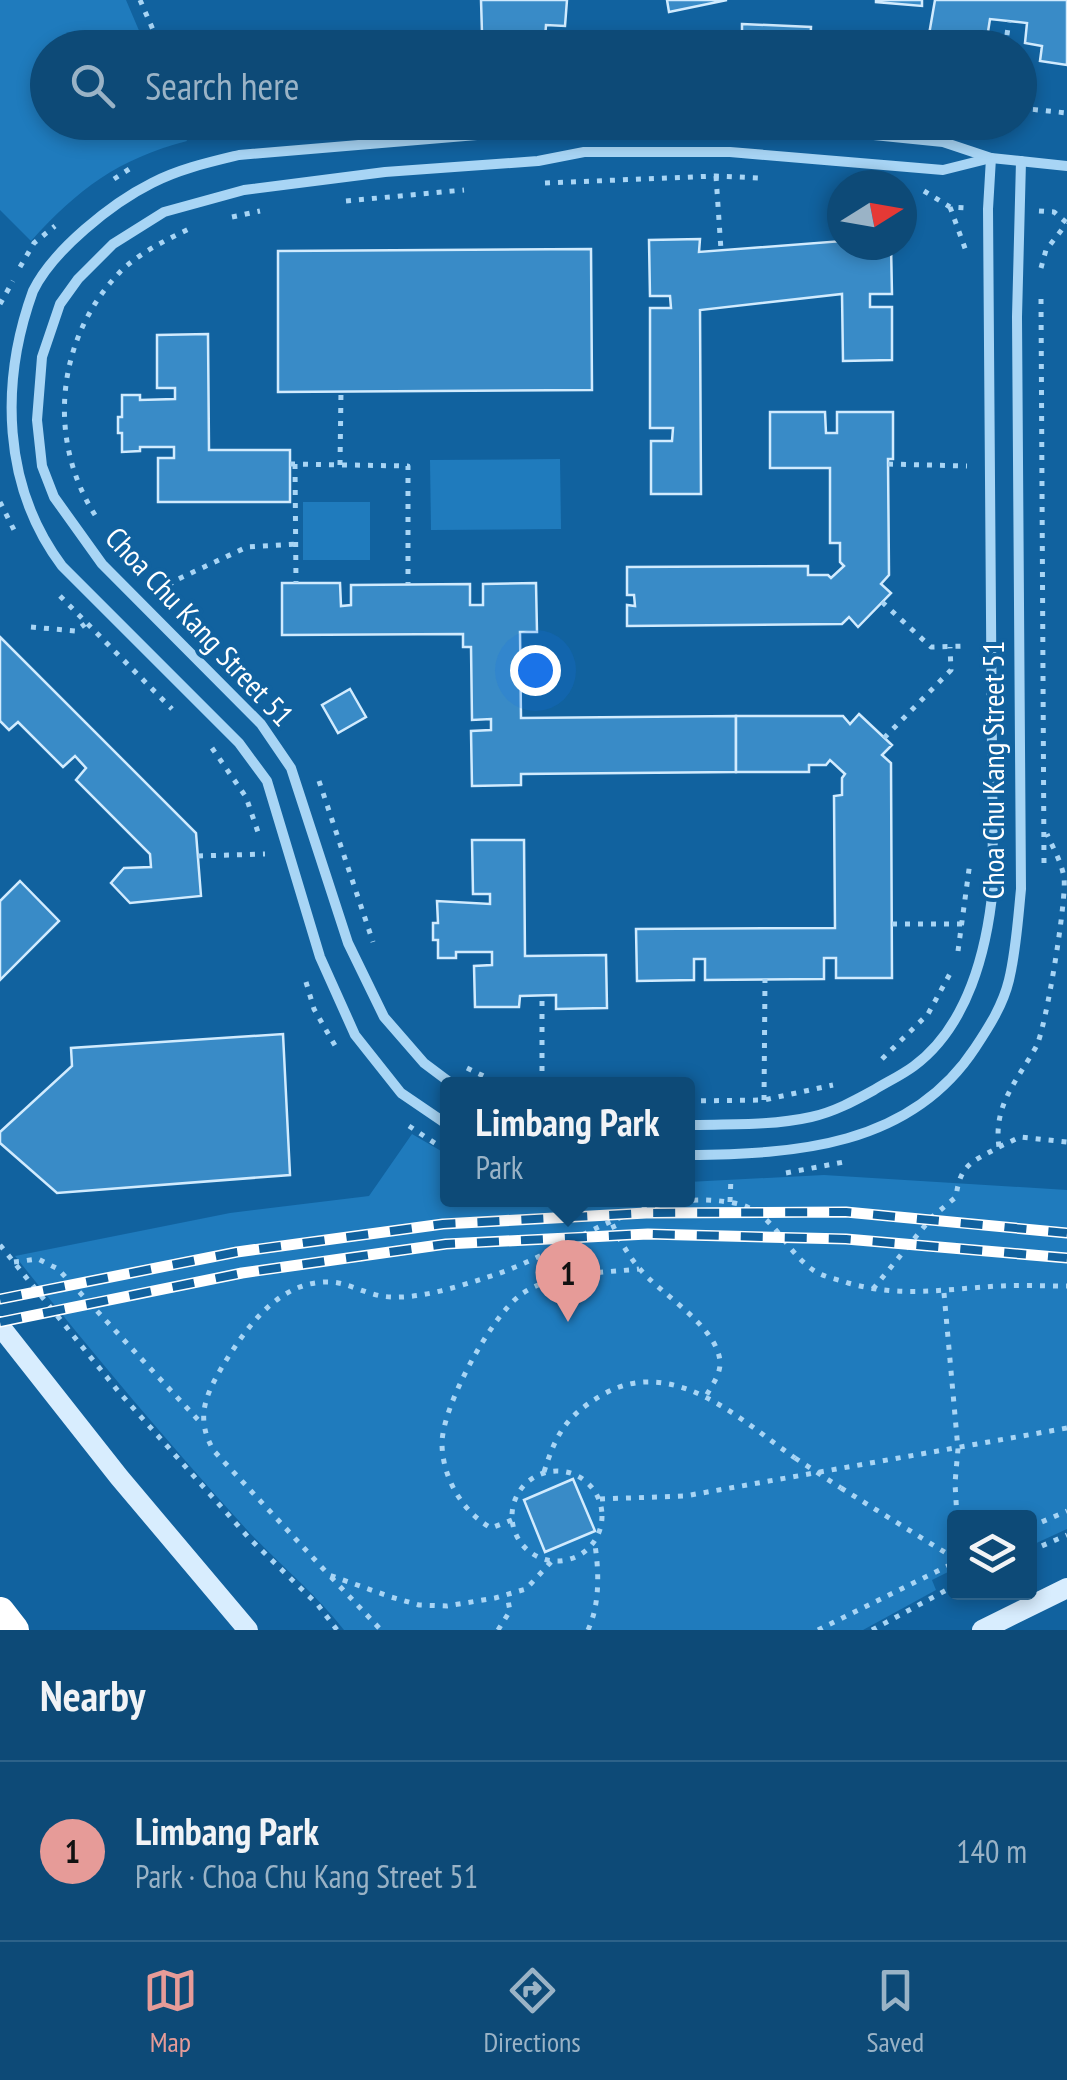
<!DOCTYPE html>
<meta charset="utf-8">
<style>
:root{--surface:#0d4a77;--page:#1b547f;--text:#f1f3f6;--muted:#9ab3c6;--line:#2d6289;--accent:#e69b98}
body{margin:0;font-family:"PT Sans Narrow",sans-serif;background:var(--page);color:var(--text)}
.controls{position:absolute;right:30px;bottom:30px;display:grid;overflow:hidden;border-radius:10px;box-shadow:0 5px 15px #0003}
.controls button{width:90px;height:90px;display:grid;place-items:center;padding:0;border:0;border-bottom:2px solid var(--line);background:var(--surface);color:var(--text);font:50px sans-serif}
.compass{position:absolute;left:827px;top:170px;width:90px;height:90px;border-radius:50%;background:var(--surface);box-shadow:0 5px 15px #0003;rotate:79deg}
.you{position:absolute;left:535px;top:670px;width:35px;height:35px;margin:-25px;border:8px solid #fff;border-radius:50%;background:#1a73e8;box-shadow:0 0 0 15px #1a73e833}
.badge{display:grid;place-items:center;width:65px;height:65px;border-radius:50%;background:var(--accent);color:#111;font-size:32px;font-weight:700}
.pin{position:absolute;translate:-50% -82px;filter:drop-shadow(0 2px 5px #0008)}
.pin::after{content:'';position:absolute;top:52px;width:35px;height:30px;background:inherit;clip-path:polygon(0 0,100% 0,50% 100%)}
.popup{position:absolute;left:440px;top:1077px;width:255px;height:130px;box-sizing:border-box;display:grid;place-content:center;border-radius:10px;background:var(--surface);filter:drop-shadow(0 2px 8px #0005);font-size:32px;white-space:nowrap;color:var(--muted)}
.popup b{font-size:38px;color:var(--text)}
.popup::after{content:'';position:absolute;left:50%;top:100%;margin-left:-20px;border:20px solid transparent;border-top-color:var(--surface)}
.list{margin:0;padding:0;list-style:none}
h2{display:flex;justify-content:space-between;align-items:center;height:130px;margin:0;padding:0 40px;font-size:42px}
h2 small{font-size:32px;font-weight:400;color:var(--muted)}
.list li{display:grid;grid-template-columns:65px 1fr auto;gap:30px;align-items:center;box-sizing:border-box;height:180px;padding:0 40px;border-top:2px solid var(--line)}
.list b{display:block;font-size:38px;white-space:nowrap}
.list p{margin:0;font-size:32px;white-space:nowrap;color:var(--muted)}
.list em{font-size:32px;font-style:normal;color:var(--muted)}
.icon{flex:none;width:55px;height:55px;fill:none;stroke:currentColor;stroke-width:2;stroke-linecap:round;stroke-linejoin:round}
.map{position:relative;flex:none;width:1067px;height:1630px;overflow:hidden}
.search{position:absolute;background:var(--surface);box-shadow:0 5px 15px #0003;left:30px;right:30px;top:30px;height:110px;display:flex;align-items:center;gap:25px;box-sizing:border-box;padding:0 35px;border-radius:55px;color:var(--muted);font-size:38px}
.sheet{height:310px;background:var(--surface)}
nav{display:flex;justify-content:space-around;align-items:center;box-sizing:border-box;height:140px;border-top:2px solid var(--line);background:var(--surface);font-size:28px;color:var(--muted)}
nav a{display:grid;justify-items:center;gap:5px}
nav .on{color:var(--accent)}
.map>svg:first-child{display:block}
</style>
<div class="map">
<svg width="1067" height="1630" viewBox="0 0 1067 1630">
<rect width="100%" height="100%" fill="#11629f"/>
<!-- green -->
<g fill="#1f7bbd">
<path d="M0 0H126L146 47 48 48V122L179 123 187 141C118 159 78 189 31 241L0 210Z"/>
<path d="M560 459 561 529 431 530 430 460Z"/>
<rect x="303" y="502" width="67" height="58"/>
<path d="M412 1134 448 1155V1200H688V1182L824 1175 1067 1190V1529L1030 1546V1518H954V1569L932 1580 936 1590 863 1630H344C315 1593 280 1565 248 1531 167 1442 90 1350 15 1256L230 1213 369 1196Z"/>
</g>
<!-- building -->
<g fill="#398bc7" stroke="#d1ebfe" stroke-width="2.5">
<path d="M481 0H567L565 26 546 25 545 39 482 33Z"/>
<path d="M667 0H727L669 12Z"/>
<path d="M876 0H922V6L876 2Z"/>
<path d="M935 0H1067V65L1040 61 1042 46 1025 43 1027 23 990 19 987 38 970 36 969 48 927 46Z"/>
<path d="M742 24 811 27 810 48H742Z"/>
<path d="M700 239 699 252 842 241V245H891L892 294H870V307H892V360L843 361 842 294 700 310 701 494H651V441H672L673 428H650V308H671L670 296H650L649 240Z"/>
<path d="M591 249 592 390 278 392V251Z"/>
<path d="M208 334 209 450H290V502H158V458H174V447H140V451L122 452V433H118V417H122V395H140V400L175 399V388H157V335Z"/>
<path d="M770 412H825L826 433H837V412H893V459H888L889 575 881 584 891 593 858 627 849 617 842 624 627 626V605L635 606 634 595H627V567L808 566V575H828L831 578 844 566 840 562V543H830V468H770Z"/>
<path d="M282 583H340L341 606 351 605V585L470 584V605H483V584L536 583 537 632H520L521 718 736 716V772L521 774V785L472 786 471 731 491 730V719L472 720 471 647H463V634L282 635Z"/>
<path d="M0 637 196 833 201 896 130 903 111 883 124 868 151 867 150 854 76 780 86 768 75 756 63 767 18 722 9 730 0 721Z"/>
<path d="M350 689 366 717 338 733 322 705Z"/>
<path d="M859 714 892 745 882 755 891 763 892 978H836V958H824V979L705 980V959H694V980L637 981 636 929 835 928 834 796 842 795V778L845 774 830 760 826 765H809V772H736V716H843L850 724Z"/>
<path d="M472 840H524L525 956 606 955 607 1008 556 1009V995L520 996 519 1007H475L474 966 492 965V952H456V958H438V940H433V923H438L437 901 490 904V894H473Z"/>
<path d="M20 881 59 921 0 980V901Z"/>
<path d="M283 1034 290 1175 57 1193 0 1143V1132L72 1066 71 1048Z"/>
<path d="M573 1479 595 1531 545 1552 524 1500Z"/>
</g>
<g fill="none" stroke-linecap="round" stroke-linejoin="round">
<!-- path -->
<g stroke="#a8d5f5" stroke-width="5" stroke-dasharray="5 8" stroke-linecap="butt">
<path d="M140 0 161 48"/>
<path d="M1005 48 1009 21"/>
<path d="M1020 108 1067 113"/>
<path d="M228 122H260"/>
<path d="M250 133 263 122"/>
<path d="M716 176 721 250"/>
<path d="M114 179 134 166"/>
<path d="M545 183 716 176 759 178"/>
<path d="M924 191 950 207 968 208"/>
<path d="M346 201 464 190"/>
<path d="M950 207 966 251"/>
<path d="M1039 211 1054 212 1067 223"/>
<path d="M232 217 260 211"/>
<path d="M20 267 34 243 55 226"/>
<path d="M1041 268 1046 250 1067 223"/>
<path d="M1041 299 1044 863"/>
<path d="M0 304 13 281"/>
<path d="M290 464 408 466V584"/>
<path d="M295 464 296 583"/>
<path d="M888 464 967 466"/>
<path d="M340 465 341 391"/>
<path d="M0 502 16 534"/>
<path d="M95 515C46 438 57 337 120 272 140 252 168 239 193 227"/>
<path d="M159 595 174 581 247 547 296 544"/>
<path d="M60 596 172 709"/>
<path d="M882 602 931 647 968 646"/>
<path d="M31 627 76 631 85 624"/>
<path d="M884 738 951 670 950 647"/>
<path d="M212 748 246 797 260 838"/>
<path d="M319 781 373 942"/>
<path d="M198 856 265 854"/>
<path d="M892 924H964"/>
<path d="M958 951 970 862"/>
<path d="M306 982 314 1009 337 1049"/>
<path d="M882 1059 928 1014 952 970"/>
<path d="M467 1068 500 1084"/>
<path d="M542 1084V995"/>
<path d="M764 1100 765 979"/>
<path d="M688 1101 764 1100 833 1085"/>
<path d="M409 1126 448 1152"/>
<path d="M999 1147 1020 1137 1067 1142"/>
<path d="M786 1173 849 1161"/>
<path d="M604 1200C610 1223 623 1249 639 1268 660 1294 716 1325 720 1361 721 1374 712 1385 706 1396"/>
<path d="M730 1202 731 1177"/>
<path d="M0 1245 118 1391 249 1538 318 1605 337 1630"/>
<path d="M14 1262 38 1259 58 1269 201 1423"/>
<path d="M873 1289 932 1217 956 1197C960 1164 972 1162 999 1147 993 1105 1017 1081 1036 1047 1046 1029 1067 898 1064 878 1062 863 1053 848 1047 834"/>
<path d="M944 1293 958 1449 955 1483 957 1518"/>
<circle cx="557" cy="1516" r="45"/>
<path d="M544 1472C556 1434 566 1416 602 1395 673 1354 739 1419 795 1458"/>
<path d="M841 1488 954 1558"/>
<path d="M600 1499 685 1496 1067 1428"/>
<path d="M512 1520 491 1528C463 1512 443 1479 442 1445 441 1408 490 1319 519 1296 550 1272 602 1273 639 1269"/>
<path d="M1030 1527 1067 1511"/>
<path d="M1030 1551 1067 1535"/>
<path d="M551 1562 526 1589 495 1598 447 1606 419 1605 391 1597 329 1575 214 1451C195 1419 205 1396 222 1367 246 1328 278 1281 329 1282 346 1282 364 1293 381 1296 414 1301 453 1288 485 1278 571 1252 637 1185 734 1203 773 1210 783 1249 813 1270 823 1277 837 1279 848 1283 903 1298 944 1289 999 1286 1021 1285 1044 1286 1067 1286"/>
<path d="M331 1577 381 1630"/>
<path d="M498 1630 510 1611 507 1595"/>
<path d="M588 1630C600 1604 599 1572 595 1545"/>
<path d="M818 1630 954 1563"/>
<path d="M872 1630 954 1586"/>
</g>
<!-- minor -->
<g stroke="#a8d5f5" stroke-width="10">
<path d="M745 122 943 142 991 158 1067 166"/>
<path d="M452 1084 424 1063 384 1017 348 943 291 768 261 724 102 564 54 497 42 466 37 420 42 357 60 304 78 279 113 244 164 212 244 190 385 172 538 161 584 152H730L943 170 991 158"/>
<path d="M448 1125 401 1093 355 1035 320 957 267 781 239 743 62 566C2 486 0 382 33 291 53 250 112 203 152 183 179 169 210 162 239 155L536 130C598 134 657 133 718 122"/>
<path d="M688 1125C729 1124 771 1126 811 1117 834 1112 854 1101 874 1090 887 1082 902 1075 914 1066 968 1026 987 950 993 887L988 209 991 158"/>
<path d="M688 1155C795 1154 910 1147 975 1048 989 1027 1003 1005 1009 980 1016 951 1018 919 1021 889L1017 317 1021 161"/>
</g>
<!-- secondary -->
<g stroke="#d8edfe" stroke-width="20">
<path d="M0 1326 119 1477 248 1630"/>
<path d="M982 1630 1067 1588"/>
</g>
<!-- motorway -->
<path stroke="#fff" stroke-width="30" d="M0 1612 14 1630"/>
<defs>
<g id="rail">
<path d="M0 1299 237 1252 443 1224 646 1213 846 1212 1067 1233"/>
<path d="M0 1322 242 1273 446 1244 648 1234 846 1239 1067 1258"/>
</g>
</defs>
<!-- rail casing -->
<use href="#rail" stroke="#fff" stroke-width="11"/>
<!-- rail -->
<use href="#rail" stroke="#11629f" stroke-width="8" stroke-dasharray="22" stroke-linecap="butt"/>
<!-- path-bridge -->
<path stroke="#a8d5f5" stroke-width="5" stroke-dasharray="5 8" stroke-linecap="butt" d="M795 1458 841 1488"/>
</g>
<g text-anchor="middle" stroke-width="8" stroke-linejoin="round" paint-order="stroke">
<!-- street labels -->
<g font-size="30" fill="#fff" stroke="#11629f">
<text transform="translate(199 627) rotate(47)" y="10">Choa Chu Kang Street 51</text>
<text transform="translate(994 770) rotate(-90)" y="10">Choa Chu Kang Street 51</text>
</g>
</g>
</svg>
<div class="controls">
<button><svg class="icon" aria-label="layers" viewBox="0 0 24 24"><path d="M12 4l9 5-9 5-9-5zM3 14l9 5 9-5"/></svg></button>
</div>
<svg class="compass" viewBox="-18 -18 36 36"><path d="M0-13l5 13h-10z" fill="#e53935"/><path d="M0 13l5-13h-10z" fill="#9ab3c6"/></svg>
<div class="you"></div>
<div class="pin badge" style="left:568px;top:1322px">1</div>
<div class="popup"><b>Limbang Park</b>Park</div>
<div class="search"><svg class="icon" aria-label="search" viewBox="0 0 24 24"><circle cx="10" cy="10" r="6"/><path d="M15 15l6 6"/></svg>Search here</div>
</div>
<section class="sheet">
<h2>Nearby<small></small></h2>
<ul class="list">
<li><span class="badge">1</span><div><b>Limbang Park</b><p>Park · Choa Chu Kang Street 51</p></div><em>140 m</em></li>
</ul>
</section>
<nav>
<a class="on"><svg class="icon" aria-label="map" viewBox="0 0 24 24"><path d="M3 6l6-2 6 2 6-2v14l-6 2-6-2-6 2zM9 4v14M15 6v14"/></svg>Map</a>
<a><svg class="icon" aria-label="directions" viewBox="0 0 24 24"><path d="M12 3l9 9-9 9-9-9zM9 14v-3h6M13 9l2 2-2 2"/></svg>Directions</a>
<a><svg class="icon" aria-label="saved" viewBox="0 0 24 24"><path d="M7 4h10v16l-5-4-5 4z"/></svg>Saved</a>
</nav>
